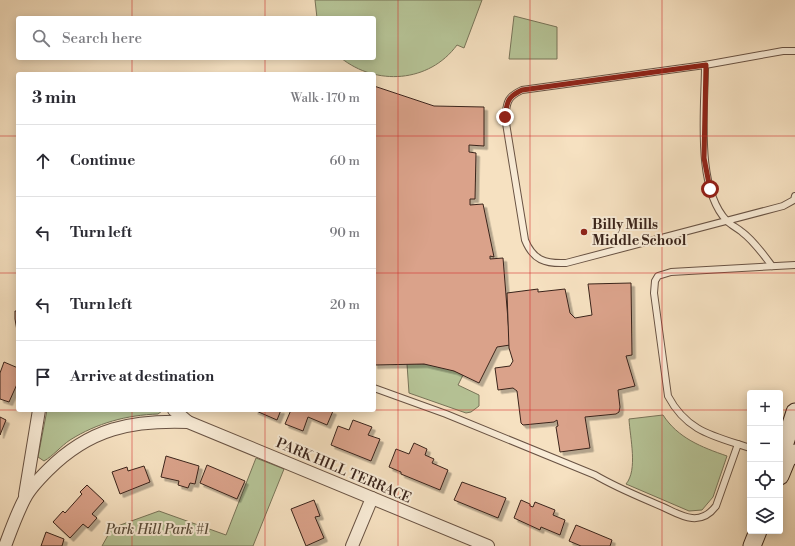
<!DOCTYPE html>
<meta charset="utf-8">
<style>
:root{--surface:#fff;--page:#f2f2f3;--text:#2b2b33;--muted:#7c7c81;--line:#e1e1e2}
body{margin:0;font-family:"Libre Bodoni",serif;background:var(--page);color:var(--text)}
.controls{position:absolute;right:12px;bottom:12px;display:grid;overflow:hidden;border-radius:4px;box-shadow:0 2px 10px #0003}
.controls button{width:36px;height:36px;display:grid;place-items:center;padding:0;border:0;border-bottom:1px solid var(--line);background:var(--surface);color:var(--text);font:20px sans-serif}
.stop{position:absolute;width:12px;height:12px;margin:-9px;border:3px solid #8f2418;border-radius:50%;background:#fff}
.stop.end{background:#8f2418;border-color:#fff;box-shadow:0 1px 4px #0008}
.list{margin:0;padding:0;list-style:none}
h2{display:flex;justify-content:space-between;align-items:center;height:52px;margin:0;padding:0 16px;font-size:17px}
h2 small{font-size:13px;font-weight:400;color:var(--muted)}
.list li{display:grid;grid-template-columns:26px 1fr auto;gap:12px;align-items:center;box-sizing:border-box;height:72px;padding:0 16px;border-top:1px solid var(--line)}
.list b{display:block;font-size:15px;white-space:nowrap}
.list em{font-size:13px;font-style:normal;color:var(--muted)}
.icon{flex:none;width:22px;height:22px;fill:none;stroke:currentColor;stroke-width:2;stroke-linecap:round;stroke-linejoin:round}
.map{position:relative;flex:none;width:795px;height:546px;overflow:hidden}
.search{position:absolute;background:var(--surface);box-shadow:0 2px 10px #0003;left:16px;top:16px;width:360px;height:44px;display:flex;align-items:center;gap:10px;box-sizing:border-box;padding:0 14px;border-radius:4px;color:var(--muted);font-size:15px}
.panel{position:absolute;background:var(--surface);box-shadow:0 2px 10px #0003;left:16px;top:72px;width:360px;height:340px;border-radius:4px}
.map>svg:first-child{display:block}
</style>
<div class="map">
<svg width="795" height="546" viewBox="0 0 795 546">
<defs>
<filter id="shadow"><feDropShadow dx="3.5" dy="3.5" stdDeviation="0" flood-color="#0004"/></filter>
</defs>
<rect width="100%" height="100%" fill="#f6e1c1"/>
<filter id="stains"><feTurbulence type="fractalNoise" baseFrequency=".005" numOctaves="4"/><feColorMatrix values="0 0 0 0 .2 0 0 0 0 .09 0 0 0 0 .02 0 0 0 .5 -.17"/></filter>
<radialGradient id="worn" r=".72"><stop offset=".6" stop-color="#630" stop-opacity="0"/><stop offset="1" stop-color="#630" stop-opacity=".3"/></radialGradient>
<!-- green -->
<g fill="#b6c497" stroke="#787459">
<path d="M315 0H482L464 48 457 45C429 83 376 86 341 58H374V18H317Z"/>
<path d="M514 16 557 27V59H509Z"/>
<path d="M407 364C426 363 446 366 463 375L458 385 479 395V406L471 412 466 413 409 393Z"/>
<path d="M47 410H162V411L158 414C127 415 97 423 70 440 61 446 53 456 44 461L38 457Z"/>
<path d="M663 415C678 438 701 447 727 456L713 497 702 510 689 511 626 484C638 470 630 438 629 419Z"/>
<path d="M256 458 284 469 253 546H102L112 528 159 511 226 535Z"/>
</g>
<!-- building -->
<g fill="#daa28a" stroke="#3a241b" filter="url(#shadow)">
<path d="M374 86 434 106 484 107V146L469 145V152L476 153 475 199H470V205L483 204 494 257 490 256V259L503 258 510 345 497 347 479 383 454 371 424 364 374 365Z"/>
<path d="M631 283 632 355 626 356 635 386 618 390 620 407 619 412 616 414 585 417 590 448 560 452 556 427 558 426 557 420 554 422 523 425 521 423 517 391 513 388 498 390 495 368 510 366 513 361 509 348 507 293 538 289V292L565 289 570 313 575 318 592 315 588 284Z"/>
<path d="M15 311H18V337L15 319Z"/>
<path d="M4 362 18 368V382L9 402 0 399V373Z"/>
<path d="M254 410H281L277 420Z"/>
<path d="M291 410H330L333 411 327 425 308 417 303 431 285 424Z"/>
<path d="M0 417 6 420 0 435Z"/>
<path d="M353 420 372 427 368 435 380 439 371 461 331 445 338 426 349 430Z"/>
<path d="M414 443 427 449 425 455 434 459 432 463 448 470 440 490 401 474V472L389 467 396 449 409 454Z"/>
<path d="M166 456 199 466 195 484 190 483 188 488 178 485 179 481 161 477Z"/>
<path d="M207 465 245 481 237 499 200 483Z"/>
<path d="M144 466 150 482 120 494 112 472 127 467 128 471Z"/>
<path d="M462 482 506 498 498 518 454 500Z"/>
<path d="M87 485 104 501 92 514 97 518 88 528 83 524 70 538 53 522 63 511 65 513 82 494 80 492Z"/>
<path d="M314 500 320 516 315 517 324 538 306 546 291 509Z"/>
<path d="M521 500 530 504V506L533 507 535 502 555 510 553 515 565 520 560 535 541 527 540 530 514 518Z"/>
<path d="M576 525 612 540 610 546H581L569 541Z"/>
<path d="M46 532 64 539 62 546H41Z"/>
</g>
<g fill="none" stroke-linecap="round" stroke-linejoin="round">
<defs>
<g id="service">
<path d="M795 51H783L705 65 522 90C507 97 507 102 505 117L525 240C533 260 545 264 566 263L783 206 794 200 795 196"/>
<path d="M705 65C705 108 695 188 727 221 731 225 737 228 742 232 754 241 763 254 772 266"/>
<path d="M374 388 446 414 595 475C617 488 640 497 663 507 672 511 682 517 692 518 702 519 710 514 716 506L738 444"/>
<path d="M750 448C714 436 687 432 668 396L654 293 655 281 658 276 671 272 795 265"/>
</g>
<g id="minor">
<path d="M174 410 188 422"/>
<path d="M25 495 39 410"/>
<path d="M5 546C11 530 17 513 25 498 30 488 40 478 48 470 90 428 132 420 188 422L488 546"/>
<path d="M352 546 372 498"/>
</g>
<g id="secondary">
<path d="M787 459 784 446 795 412"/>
<path d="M780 476 787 459 795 453"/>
<path d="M752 546 758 531"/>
</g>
</defs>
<!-- service casing -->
<use href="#service" stroke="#695344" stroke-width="8"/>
<!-- minor casing -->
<use href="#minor" stroke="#695344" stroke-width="14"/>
<!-- secondary casing -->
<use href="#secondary" stroke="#3a241b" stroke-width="19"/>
<!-- service -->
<use href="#service" stroke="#f9ecd7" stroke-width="6"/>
<!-- minor -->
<use href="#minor" stroke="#f9ecd7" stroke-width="12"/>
<!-- secondary -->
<use href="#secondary" stroke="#f9ecd7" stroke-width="17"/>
</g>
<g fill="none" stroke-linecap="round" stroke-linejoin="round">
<!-- route -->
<path stroke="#8f2418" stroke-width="5" d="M505 117C507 102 507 97 522 90L706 65 704 158 710 189"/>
</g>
<!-- grid -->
<path fill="none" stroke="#d62828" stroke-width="1" stroke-opacity="0.55" d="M132 0V18M265 0V18M398 0V546M530 0V546M662 0V546M132 58V74M265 58V74M0 136H18M374 136H795M0 273H18M374 273H795M0 410H18M132 410V546M265 410V546M374 410H750M780 410H795"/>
<!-- markers -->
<circle fill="#8f2418" stroke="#f9ecd7" stroke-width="1.5" cx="584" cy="232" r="4"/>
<g text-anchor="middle" stroke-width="4" stroke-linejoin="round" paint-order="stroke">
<!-- poi labels -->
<g font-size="14" font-weight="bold" fill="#3a241b" stroke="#f9ecd7" text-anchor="start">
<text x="592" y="229">Billy Mills<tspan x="592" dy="16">Middle School</tspan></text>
</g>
<!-- street labels -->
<g font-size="14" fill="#3a241b" stroke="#f9ecd7">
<text transform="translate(344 470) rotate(23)" y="5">PARK HILL TERRACE</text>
</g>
<!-- park labels -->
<g font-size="14" font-style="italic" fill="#594c3a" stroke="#f9ecd7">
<text x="157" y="534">Park Hill Park #1</text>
</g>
</g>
<rect width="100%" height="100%" filter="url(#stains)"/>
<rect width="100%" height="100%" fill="url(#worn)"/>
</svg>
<div class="controls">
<button>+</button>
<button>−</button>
<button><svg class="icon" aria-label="locate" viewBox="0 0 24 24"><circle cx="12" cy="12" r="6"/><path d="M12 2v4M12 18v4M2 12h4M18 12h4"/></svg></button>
<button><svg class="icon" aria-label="layers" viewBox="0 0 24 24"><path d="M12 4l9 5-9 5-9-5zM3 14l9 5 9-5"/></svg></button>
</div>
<div class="stop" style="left:710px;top:189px"></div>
<div class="stop end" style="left:505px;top:117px"></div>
<div class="search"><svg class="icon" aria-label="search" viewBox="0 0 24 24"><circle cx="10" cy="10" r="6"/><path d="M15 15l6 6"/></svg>Search here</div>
<section class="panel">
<h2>3 min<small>Walk · 170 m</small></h2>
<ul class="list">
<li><svg class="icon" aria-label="ahead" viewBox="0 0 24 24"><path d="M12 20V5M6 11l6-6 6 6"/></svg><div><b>Continue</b></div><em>60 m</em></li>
<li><svg class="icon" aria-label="left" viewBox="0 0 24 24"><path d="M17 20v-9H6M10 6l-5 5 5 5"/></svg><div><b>Turn left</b></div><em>90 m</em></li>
<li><svg class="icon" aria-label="left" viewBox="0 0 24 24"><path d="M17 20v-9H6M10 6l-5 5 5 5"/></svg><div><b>Turn left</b></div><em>20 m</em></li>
<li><svg class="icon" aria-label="arrive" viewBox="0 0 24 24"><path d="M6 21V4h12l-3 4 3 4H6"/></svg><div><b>Arrive at destination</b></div></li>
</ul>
</section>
</div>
